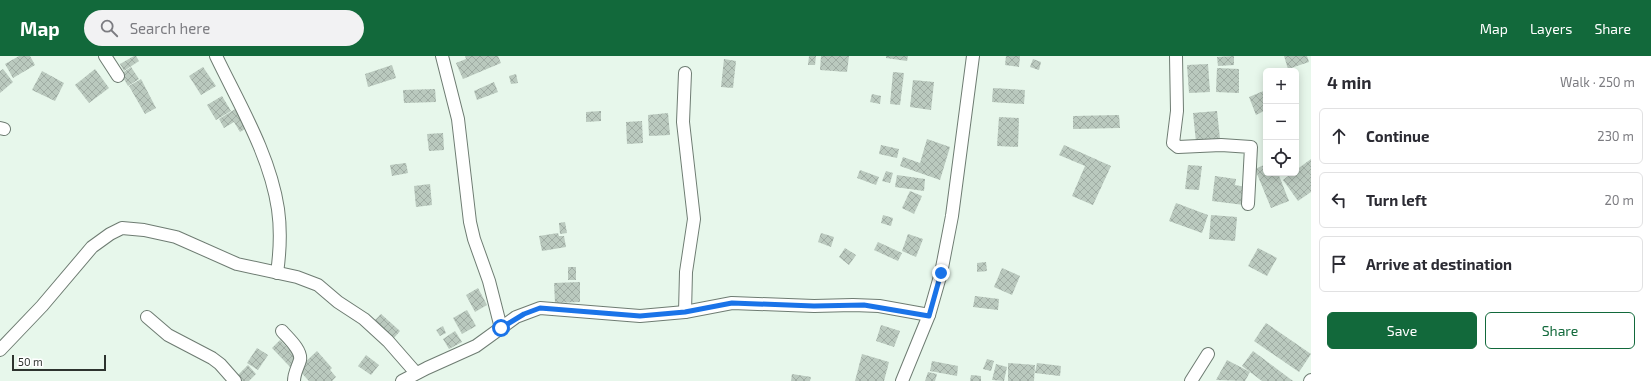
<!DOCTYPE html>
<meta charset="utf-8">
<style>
:root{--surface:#fff;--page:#f2f2f3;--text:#2b2b33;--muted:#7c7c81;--line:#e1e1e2;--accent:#12693b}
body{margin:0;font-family:"Exo 2",sans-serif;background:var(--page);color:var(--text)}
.controls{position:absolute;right:12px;top:12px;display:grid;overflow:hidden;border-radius:6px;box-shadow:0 2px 10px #0003}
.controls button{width:36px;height:36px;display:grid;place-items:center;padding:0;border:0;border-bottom:1px solid var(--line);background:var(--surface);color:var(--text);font:20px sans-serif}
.scale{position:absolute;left:12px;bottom:10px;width:94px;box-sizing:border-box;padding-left:4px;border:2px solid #2d332e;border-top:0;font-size:11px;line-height:14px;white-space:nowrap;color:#2d332e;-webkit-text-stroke:3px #fff;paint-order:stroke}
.stop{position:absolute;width:12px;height:12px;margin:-9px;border:3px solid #1a73e8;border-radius:50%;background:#fff}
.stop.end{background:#1a73e8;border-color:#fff;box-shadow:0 1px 4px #0008}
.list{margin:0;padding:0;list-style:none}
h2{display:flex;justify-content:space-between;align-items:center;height:52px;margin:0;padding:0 16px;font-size:17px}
h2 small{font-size:13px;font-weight:400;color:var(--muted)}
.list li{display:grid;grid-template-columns:26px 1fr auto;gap:12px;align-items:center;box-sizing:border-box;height:56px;margin:0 8px 8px;padding:0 8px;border:1px solid var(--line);border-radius:6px}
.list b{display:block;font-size:15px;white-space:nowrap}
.list em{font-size:13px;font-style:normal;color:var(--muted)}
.actions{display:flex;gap:8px;padding:12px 16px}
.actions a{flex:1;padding:9px 0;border:1px solid var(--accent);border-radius:6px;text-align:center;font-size:14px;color:var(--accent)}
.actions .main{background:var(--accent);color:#fff}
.icon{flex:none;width:22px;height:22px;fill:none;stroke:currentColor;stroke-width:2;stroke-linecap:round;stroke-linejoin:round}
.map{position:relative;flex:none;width:1311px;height:325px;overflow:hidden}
header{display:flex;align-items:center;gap:24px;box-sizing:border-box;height:56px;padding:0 20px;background:var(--accent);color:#fff}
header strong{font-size:19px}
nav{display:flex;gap:22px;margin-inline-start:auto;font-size:14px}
.search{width:280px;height:36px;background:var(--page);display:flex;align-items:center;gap:10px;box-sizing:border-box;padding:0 14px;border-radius:22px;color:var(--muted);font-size:15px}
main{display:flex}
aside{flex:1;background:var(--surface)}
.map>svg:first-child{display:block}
</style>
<header>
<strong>Map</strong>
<div class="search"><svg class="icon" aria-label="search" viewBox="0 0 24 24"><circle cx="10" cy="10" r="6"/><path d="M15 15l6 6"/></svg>Search here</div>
<nav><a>Map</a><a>Layers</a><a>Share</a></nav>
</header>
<main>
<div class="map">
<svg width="1311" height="325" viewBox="0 0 1311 325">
<defs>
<pattern id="building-cross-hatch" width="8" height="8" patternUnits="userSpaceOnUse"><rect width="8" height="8" fill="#bac9be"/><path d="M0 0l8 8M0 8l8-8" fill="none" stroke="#a0ada4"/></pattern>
</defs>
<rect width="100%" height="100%" fill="#e7f7eb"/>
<!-- building -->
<g fill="url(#building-cross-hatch)">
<path d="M19 0H30L35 9 13 22 5 8Z"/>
<path d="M134 0H136L139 5 124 15 120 8Z"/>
<path d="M465 0H498L501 7 463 23 456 7 466 3Z"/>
<path d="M809 0H816L815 9H808Z"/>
<path d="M821 0H849L847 16 820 14Z"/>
<path d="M886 0H908L907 5 886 2Z"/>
<path d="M1006 0H1020L1019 11 1005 9Z"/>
<path d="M1234 0V9L1218 10 1217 1Z"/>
<path d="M1284 0H1307L1309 6 1288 13Z"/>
<path d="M724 3 736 5 733 32 721 31Z"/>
<path d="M1033 3 1041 6 1039 14 1030 11Z"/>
<path d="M1208 8 1210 36 1189 37 1187 9Z"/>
<path d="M392 9 396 22 368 31 365 18Z"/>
<path d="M131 11 139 23 128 30 121 18Z"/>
<path d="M203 11 216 30 201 39 189 20Z"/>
<path d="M1217 12 1239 13V37L1216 36Z"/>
<path d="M3 13 13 26 0 37V15Z"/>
<path d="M95 13 109 32 89 47 75 29Z"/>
<path d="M42 15 64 27 55 45 32 34Z"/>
<path d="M893 16 904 17 900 49 890 48Z"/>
<path d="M516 18 518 27 511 28 509 20Z"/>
<path d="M141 23 156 52 145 58 129 30Z"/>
<path d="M913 24 934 26 931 54 910 51Z"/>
<path d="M494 26 498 36 477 44 474 35Z"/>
<path d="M993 32 1025 34 1024 48 992 46Z"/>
<path d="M435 33 436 46 404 47 403 34Z"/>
<path d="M1266 34V61L1264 55 1256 59 1249 41Z"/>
<path d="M872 38 881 40 880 48 870 46Z"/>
<path d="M222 40 231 55 216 64 207 49Z"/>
<path d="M237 52 248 71 240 76 234 66 224 72 219 63Z"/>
<path d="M601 55V65L586 66V56Z"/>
<path d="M1217 55 1220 83 1196 86 1193 57Z"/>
<path d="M668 57 670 79 649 80 648 59Z"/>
<path d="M1119 59 1120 72 1073 73V60Z"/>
<path d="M999 61 1019 62 1018 91 997 90Z"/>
<path d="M642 65 643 87 627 88 626 66Z"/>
<path d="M443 77 444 94 429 95 427 78Z"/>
<path d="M927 83 950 91 940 124 900 110 903 101 920 107Z"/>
<path d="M881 89 899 93 897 102 879 98Z"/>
<path d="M1064 89 1111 110 1093 149 1072 140 1085 110 1059 99Z"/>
<path d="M1311 103V136L1298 145 1283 124 1292 117H1296V114Z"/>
<path d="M406 107 408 117 392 120 390 109Z"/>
<path d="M1266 108V117H1278L1289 145 1271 152 1255 113Z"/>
<path d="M1188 109 1202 110 1199 134 1185 133Z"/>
<path d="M860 114 879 121 876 129 857 122Z"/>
<path d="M886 115 893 117 890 127 882 125Z"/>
<path d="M897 119 925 123 924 135 895 131Z"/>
<path d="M1215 120 1236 123 1235 129 1246 131 1244 149 1212 145Z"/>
<path d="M430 128 432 149 416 151 414 130Z"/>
<path d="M910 135 922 140 914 158 902 152Z"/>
<path d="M1176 147 1208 159 1202 177 1169 165Z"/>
<path d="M883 159 893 162 891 170 881 167Z"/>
<path d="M1211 159 1237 161 1235 185 1209 183Z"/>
<path d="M565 166 567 177 560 178 559 167Z"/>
<path d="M558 177 559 180H564L566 191 542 195 539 180Z"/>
<path d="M821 177 834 181 831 191 818 186Z"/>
<path d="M908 178 923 183 916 201 902 195Z"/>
<path d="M878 186 902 197 898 205 874 194Z"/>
<path d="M845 192 856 199 849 209 839 201Z"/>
<path d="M1258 192 1277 202 1267 220 1248 210Z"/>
<path d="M986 206 987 215 977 216V207Z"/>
<rect x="568" y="211" width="8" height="13"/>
<path d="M1002 212 1020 220 1012 239 994 231Z"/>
<path d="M580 226V246L555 247 554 227Z"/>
<path d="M478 232 487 249 475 256 466 239Z"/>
<path d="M975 240 999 243 998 254 973 251Z"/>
<path d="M467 254 476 270 462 278 453 262Z"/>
<path d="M381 258 400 275 394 282 375 264Z"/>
<path d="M1266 267 1311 298 1299 316 1254 285Z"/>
<path d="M881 269 900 275 894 291 876 285Z"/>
<path d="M443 270 446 277 440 280 436 274Z"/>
<path d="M455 275 462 286 449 293 443 283Z"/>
<path d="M280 284 298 303 290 311 272 292Z"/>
<path d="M257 292 268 299 258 314 247 307Z"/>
<path d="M317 295 332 312 330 314 336 321 332 325H309L300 315 302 309Z"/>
<path d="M1253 295 1293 325H1262L1242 310Z"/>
<path d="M862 298 889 306 884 325H855Z"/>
<path d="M366 299 379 309 371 319 358 310Z"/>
<path d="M987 303 994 305 991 315 983 313Z"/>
<path d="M1227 304 1250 316 1245 325 1216 324Z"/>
<path d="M932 305 958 310 957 320 930 315Z"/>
<path d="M1008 307 1035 309 1034 325H1008Z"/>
<path d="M1037 307 1061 310 1060 320 1035 317Z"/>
<path d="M996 308 1007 311 1004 325 992 324Z"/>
<path d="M248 309 256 318 249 325H236L234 323Z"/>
<path d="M928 316 937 318 935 325H925Z"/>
<path d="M792 318 811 321 810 325H791Z"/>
<path d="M971 319 981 320V325H970Z"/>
</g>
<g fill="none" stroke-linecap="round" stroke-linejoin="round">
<defs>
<g id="street">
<path d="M105 0 118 20"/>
<path d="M216 0C239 48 270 99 278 153 281 174 280 196 277 217"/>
<path d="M442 0 458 63 470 166 474 183 489 225 501 272"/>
<path d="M1176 0 1177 55 1173 87 1178 91 1221 89 1251 91 1248 148"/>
<path d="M685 17 683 66 694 163 686 216 685 256"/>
<path d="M0 72 4 73"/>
<path d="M147 261 168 279 212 302 220 308 235 325"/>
<path d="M282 275C288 282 302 294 300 304 298 311 294 317 294 325"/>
<path d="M0 294 42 250 92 191 110 178 122 172 144 174 176 181 237 208 297 221 318 229 338 246 364 263 388 285 416 317"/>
<path d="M402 325 427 312 476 290 516 261 540 252 640 260 685 256 732 247 814 250 853 249 879 250 929 259"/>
<path d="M902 325 929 259 941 217 952 160 973 0"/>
<path d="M1191 325 1208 298"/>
<path d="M1310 325 1311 324"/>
</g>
</defs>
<!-- street casing -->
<use href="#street" stroke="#6e7c72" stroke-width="14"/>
<!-- street -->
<use href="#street" stroke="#fff" stroke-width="12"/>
</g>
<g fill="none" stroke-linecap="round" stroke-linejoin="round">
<!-- route -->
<path stroke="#1a73e8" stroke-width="5" d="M501 272 524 258 540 252 640 260 685 256 732 247 814 250 864 249 929 260 941 217"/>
</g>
</svg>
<div class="controls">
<button>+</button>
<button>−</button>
<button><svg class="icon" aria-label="locate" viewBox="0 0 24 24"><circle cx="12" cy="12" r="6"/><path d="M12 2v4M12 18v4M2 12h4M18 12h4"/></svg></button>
</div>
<div class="scale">50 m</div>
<div class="stop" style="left:501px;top:272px"></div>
<div class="stop end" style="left:941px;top:217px"></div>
</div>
<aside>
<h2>4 min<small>Walk · 250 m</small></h2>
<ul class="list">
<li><svg class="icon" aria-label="ahead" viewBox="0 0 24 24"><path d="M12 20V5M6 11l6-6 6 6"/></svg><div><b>Continue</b></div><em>230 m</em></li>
<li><svg class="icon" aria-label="left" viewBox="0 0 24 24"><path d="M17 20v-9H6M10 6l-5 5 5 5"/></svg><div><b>Turn left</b></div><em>20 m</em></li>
<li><svg class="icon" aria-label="arrive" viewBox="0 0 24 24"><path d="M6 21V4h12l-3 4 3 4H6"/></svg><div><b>Arrive at destination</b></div></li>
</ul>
<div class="actions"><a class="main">Save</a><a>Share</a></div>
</aside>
</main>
